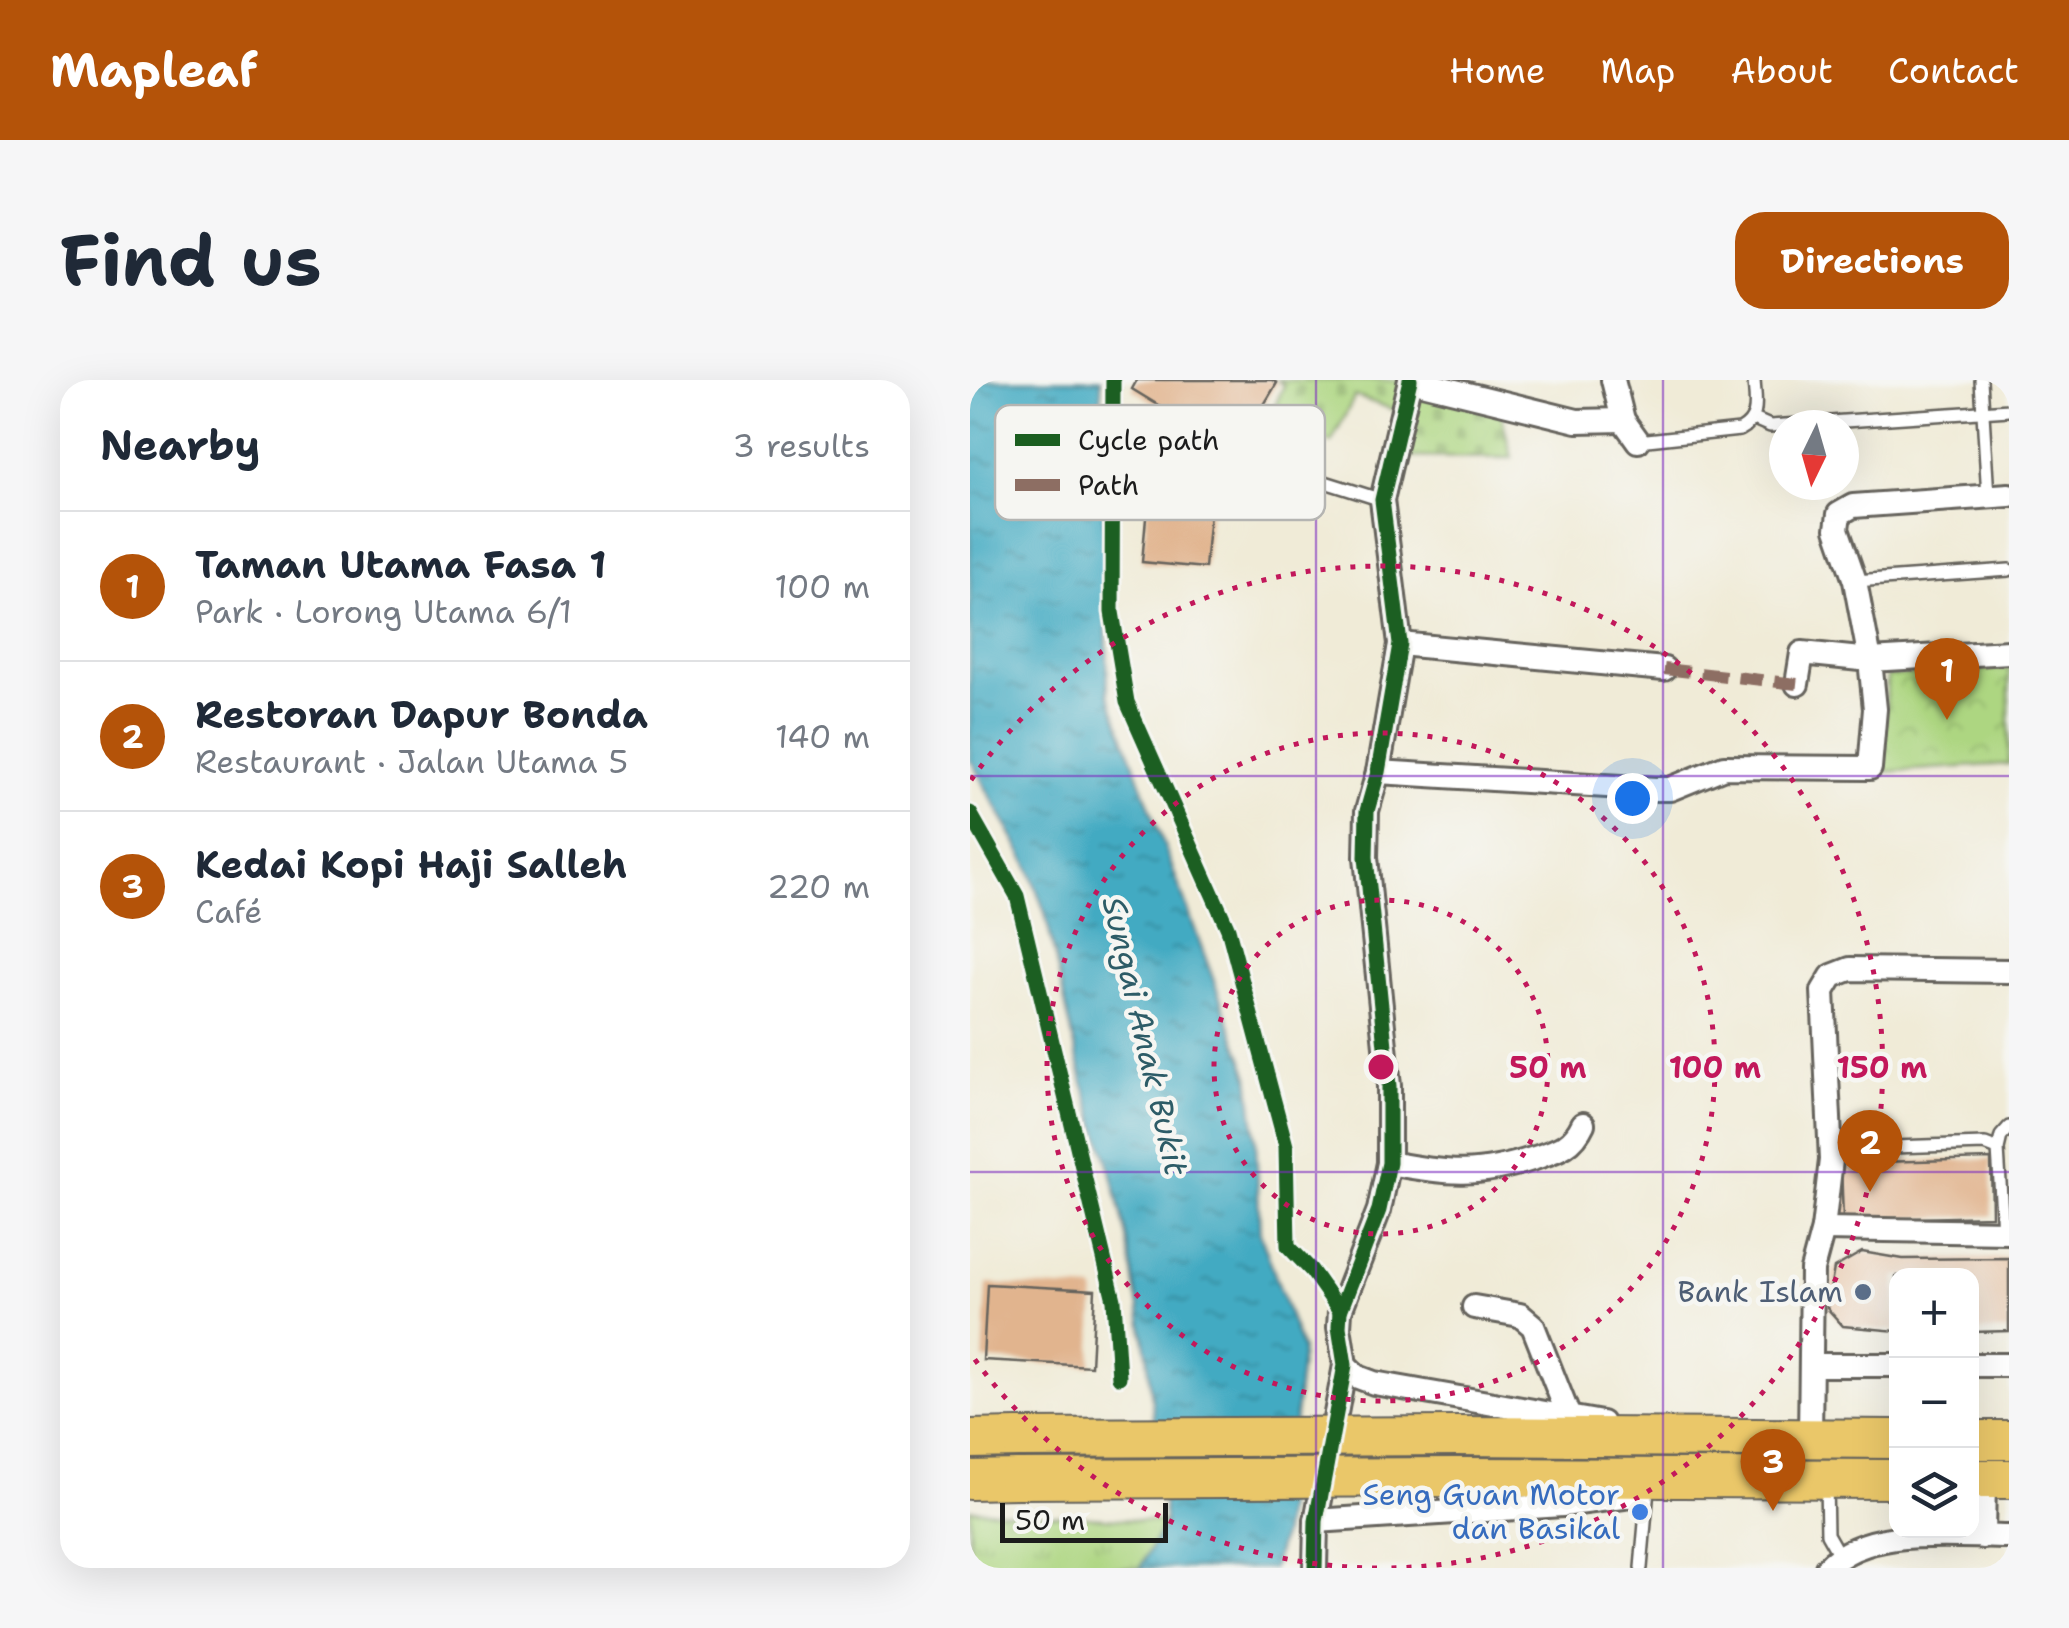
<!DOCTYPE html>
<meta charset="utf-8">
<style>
:root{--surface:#fff;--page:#f6f6f7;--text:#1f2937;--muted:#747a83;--line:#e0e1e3;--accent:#b45309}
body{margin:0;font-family:"Shantell Sans",sans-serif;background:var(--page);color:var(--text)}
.controls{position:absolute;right:30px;bottom:30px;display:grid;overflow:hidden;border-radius:20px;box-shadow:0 10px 40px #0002}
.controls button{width:90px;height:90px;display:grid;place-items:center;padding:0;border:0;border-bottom:2px solid var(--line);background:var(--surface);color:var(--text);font:50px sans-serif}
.compass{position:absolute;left:799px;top:30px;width:90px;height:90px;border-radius:50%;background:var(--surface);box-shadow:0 10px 40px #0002;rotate:185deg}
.scale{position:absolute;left:30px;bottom:25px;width:168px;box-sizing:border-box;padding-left:10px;border:5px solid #1c1c1c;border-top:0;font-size:28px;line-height:35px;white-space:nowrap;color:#1c1c1c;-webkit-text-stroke:8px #f6f6f2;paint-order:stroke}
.you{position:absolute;left:662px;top:418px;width:35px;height:35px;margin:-25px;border:8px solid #fff;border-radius:50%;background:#1a73e8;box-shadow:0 0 0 15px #1a73e833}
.badge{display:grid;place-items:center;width:65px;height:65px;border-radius:50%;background:var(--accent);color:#fff;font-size:32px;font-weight:700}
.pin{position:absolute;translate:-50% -82px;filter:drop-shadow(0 2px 5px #0008)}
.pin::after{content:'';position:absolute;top:52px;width:35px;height:30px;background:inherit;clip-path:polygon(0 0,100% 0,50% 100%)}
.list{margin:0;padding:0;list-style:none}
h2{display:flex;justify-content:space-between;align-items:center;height:130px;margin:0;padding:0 40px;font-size:42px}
h2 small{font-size:32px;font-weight:400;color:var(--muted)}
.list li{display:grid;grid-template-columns:65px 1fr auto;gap:30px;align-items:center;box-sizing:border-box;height:150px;padding:0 40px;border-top:2px solid var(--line)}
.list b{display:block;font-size:38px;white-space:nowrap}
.list p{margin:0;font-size:32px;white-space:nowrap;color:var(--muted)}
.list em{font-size:32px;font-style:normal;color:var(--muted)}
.icon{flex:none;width:55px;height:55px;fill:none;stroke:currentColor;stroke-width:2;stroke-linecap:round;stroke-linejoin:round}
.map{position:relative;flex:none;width:1039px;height:1188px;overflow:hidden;border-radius:30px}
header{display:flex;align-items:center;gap:60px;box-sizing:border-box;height:140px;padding:0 50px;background:var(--accent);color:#fff}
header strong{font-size:48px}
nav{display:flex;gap:55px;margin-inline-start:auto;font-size:35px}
.intro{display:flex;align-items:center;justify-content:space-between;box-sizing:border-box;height:240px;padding:0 60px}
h1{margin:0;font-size:70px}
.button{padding:25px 45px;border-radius:30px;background:var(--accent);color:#fff;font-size:35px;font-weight:700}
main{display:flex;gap:60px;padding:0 60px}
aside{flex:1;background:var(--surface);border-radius:30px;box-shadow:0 10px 40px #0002}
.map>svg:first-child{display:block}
</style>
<header>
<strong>Mapleaf</strong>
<nav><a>Home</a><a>Map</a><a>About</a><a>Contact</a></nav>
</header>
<div class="intro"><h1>Find us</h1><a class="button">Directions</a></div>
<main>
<aside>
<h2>Nearby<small>3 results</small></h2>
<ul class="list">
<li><span class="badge">1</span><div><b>Taman Utama Fasa 1</b><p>Park · Lorong Utama 6/1</p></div><em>100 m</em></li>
<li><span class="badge">2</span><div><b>Restoran Dapur Bonda</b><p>Restaurant · Jalan Utama 5</p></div><em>140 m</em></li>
<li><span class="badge">3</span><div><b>Kedai Kopi Haji Salleh</b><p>Café</p></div><em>220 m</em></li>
</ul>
</aside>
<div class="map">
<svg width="1039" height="1188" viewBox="0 0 1039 1188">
<defs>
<pattern id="grass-tufts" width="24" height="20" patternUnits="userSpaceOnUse" patternTransform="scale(2.5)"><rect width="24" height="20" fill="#add681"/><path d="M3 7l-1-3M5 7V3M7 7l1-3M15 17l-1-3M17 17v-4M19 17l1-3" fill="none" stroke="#94b76f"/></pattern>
<pattern id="cemetery-stones" width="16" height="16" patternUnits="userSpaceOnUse" patternTransform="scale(2.5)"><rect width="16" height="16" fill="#add681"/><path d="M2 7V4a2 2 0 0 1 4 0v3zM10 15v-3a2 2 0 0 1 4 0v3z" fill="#94b76f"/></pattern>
<pattern id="park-crowns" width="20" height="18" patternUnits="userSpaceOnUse" patternTransform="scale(2.5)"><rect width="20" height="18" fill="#add681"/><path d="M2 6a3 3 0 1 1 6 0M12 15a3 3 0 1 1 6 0" fill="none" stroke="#94b76f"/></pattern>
<pattern id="water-ripples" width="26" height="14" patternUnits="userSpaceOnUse" patternTransform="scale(2.5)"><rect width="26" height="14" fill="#42aac2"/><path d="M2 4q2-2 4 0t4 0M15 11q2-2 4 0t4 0" fill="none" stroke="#368a9d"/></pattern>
</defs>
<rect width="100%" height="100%" fill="#f6f6f2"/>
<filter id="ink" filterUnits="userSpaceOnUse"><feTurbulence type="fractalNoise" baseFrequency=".01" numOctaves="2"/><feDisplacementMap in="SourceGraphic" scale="20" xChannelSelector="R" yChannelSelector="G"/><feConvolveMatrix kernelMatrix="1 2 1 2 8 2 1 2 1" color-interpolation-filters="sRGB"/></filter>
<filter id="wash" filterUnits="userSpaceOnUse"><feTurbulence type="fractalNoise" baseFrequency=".0048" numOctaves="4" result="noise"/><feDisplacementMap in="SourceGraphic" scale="40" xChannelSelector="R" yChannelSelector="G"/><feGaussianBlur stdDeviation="2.25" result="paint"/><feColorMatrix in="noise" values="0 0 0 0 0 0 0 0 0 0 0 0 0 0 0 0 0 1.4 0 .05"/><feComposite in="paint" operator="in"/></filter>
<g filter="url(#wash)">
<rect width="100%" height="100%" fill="#f0ebd7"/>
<!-- grass -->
<path fill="url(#grass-tufts)" stroke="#64794e" stroke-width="2.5" d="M0 1129 195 1142 170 1188H0Z"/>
<!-- cemetery -->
<g fill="url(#cemetery-stones)" stroke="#64794e" stroke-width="2.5">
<path d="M307 0H431L427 31 385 16 361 63 302 33 314 5Z"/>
<path d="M446 5 530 28 542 78 433 77Z"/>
</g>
<!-- park -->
<path fill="url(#park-crowns)" stroke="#64794e" stroke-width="2.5" d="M1039 288V384L913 392 917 296Z"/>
<!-- water -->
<path fill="url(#water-ripples)" stroke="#2f636f" stroke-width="2.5" d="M0 0H131L138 313 279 696 286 759 290 853 332 970 313 1153 303 1188H170L195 1142 177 974 156 852 141 791 113 703 75 533 57 483 0 379Z"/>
<g id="blocks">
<!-- building -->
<g fill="#e1b48e">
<path d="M167 0H302L307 3 292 28 323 47 314 61 321 65 310 83 303 79 299 85 268 66 265 72 162 9Z"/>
<path d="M180 94 243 100 235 188 172 182Z"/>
<path d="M1021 779 1022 836 873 840 871 783Z"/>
<path d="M892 872 933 879 1039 878V951L1002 952V896H926V951L873 946 857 928 864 888Z"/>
<path d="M17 904 125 910 121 986 13 980Z"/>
</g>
</g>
</g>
<g filter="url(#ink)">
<use href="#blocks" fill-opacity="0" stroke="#66645d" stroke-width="2.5"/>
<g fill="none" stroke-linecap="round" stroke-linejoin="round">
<defs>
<g id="lane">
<path d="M1011 0 1018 117"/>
<path d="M784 39 800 46 1039 30"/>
<path d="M195 52 247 68"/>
<path d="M668 61 770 50C791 39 785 20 784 0"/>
<path d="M190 79 242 93 247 68 412 120"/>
<path d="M885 201 1039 190"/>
<path d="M861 769 1015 764 1028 769 1031 756 1039 747"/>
<path d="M1028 769 1033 852"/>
<path d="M856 1103 857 1154 869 1175"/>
<path d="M671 1188 678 1109"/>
</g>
<g id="street">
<path d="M440 0 607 41 653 40"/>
<path d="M643 0 653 40 668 61"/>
<path d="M430 264 694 289"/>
<path d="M827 304 832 273 900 280 1039 272"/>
<path d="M408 392 685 409H700L754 387 900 388 905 329 900 280 885 201 867 149 869 134 883 126 1039 115"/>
<path d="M419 783C478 794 508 797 565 778 588 770 603 766 613 744"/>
<path d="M853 849 1039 852"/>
<path d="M504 927 550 935 563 946 599 1037"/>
<path d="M375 985 388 997 404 1003 632 1043"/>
<path d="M841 985H926"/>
<path d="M1002 985H1039"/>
<path d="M840 1058 842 890 853 849 861 780 853 611 862 596 880 589 1039 591"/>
<path d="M346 1141 592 1125 669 1115 680 1103"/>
<path d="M1013 1157 1014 1099"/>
<path d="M345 1188 346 1141 375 985 369 947 370 931 409 830 419 783V706L396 477 397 431 408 392 430 264 412 120 440 0"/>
<path d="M857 1188C897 1145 983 1157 1039 1157"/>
</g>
<g id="primary">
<path d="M487 1056 926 1059"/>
<path d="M0 1059 48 1058"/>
<path d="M1002 1060H1039"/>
<path d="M487 1097 926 1099"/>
<path d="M1002 1099H1039"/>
<path d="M0 1100 48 1099"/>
</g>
</defs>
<!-- lane casing -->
<use href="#lane" stroke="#66645d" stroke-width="16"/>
<!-- street casing -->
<use href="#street" stroke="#66645d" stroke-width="28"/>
<!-- primary casing -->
<use href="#primary" stroke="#66645d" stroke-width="42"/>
<!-- lane -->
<use href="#lane" stroke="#fff" stroke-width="11"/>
<!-- street -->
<use href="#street" stroke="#fff" stroke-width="22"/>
<!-- primary -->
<use href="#primary" stroke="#eac769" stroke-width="38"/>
<defs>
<g id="primary-bridge">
<path d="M48 1058 487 1056"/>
<path d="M48 1099 487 1097"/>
</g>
</defs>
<!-- primary-bridge casing -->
<use href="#primary-bridge" stroke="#66645d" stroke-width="42" stroke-linecap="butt"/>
<!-- primary-bridge -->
<use href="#primary-bridge" stroke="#eac769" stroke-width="38"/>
<!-- quiet -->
<path stroke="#8d6e63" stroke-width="12" stroke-dasharray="25 12" stroke-linecap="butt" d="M694 289 827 304"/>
<defs>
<g id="cycleway">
<path d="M143 0 142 232 157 322 258 549 316 766 318 866 341 890 370 931"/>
<path d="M0 433 47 516 144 920 149 997"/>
<path d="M345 1188 346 1141 375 985 369 947 370 931 409 830 419 783V706L396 477 397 431 408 392 430 264 412 120 440 0"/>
</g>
</defs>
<!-- cycleway casing -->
<use href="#cycleway" stroke="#f6f6f2" stroke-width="21"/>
<!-- cycleway -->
<use href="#cycleway" stroke="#1b5e20" stroke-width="15"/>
</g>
</g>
<!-- grid -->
<path fill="none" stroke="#7b2cbf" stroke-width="2.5" stroke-opacity="0.55" d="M346 0V1188M693 0V1188M0 396H1039M0 792H1039"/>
<!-- distance rings -->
<g fill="none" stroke="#c2185b" stroke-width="5" stroke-dasharray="5 10">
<circle cx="411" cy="687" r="167"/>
<circle cx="411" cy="687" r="334"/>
<path d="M407 1188A501 501 0 0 1 1 974M1 400A501 501 0 1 1 415 1188"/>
</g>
<!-- markers -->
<circle fill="#5c6f8a" stroke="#f6f6f2" stroke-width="4" cx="893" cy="912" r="10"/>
<circle fill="#3f7fe0" stroke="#f6f6f2" stroke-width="4" cx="670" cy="1132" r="10"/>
<g text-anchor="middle" stroke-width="9" stroke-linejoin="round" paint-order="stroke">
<!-- service labels -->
<g font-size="30" fill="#4e5e75" stroke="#f6f6f2" text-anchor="end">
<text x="873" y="922">Bank Islam</text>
</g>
<!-- shop labels -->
<g font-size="30" fill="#366cbe" stroke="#f6f6f2" text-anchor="end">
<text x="650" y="1125">Seng Guan Motor<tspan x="650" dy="34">dan Basikal</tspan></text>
</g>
<!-- water labels -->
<g font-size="32" font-style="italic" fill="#2d5c67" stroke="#f6f6f2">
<text transform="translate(175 656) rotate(77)" y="11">Sungai Anak Bukit</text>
</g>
</g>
<!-- legend -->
<rect x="25" y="25" width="330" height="115" rx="15" fill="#f6f6f2" stroke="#b5b5b2" stroke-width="2.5"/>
<rect x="45" y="54" width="45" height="12" fill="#1b5e20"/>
<rect x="45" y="99" width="45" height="12" fill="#8d6e63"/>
<g font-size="28" fill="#1c1c1c">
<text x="108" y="70">Cycle path</text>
<text x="108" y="115">Path</text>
</g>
<circle cx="411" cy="687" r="15" fill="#c2185b" stroke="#f6f6f2" stroke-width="5"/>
<g font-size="30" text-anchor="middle" font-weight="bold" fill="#c2185b" stroke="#f6f6f2" stroke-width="9" stroke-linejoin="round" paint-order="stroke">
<text x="578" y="698">50 m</text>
<text x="745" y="698">100 m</text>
<text x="912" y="698">150 m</text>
</g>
</svg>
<div class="controls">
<button>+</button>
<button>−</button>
<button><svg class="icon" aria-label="layers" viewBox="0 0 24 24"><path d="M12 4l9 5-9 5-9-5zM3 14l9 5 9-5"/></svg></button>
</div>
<svg class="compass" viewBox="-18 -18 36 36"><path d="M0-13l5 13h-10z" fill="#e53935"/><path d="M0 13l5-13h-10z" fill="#747a83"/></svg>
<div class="scale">50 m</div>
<div class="you"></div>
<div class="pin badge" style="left:977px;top:340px">1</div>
<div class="pin badge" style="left:900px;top:812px">2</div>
<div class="pin badge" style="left:803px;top:1131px">3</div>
</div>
</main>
